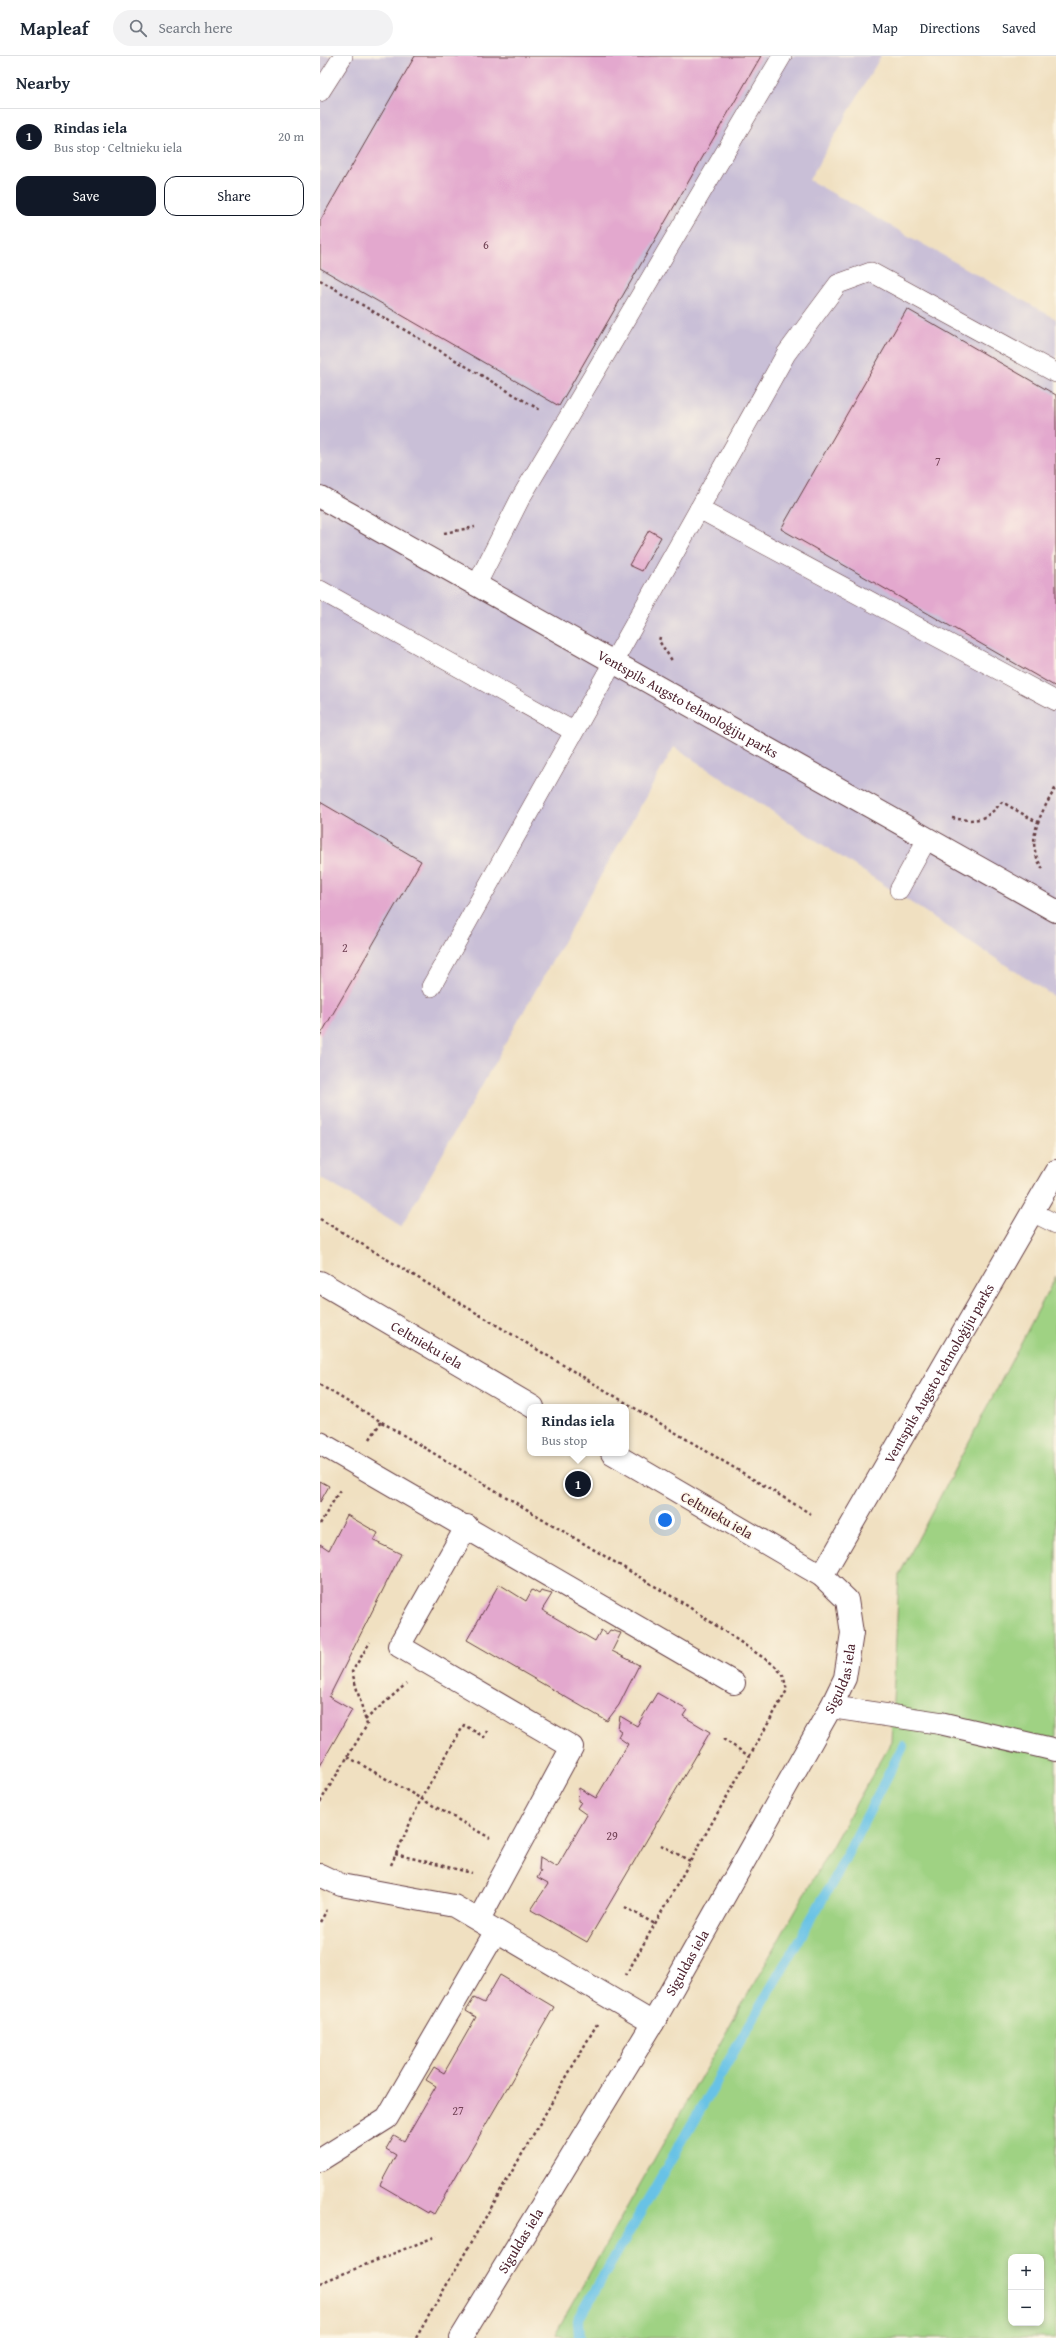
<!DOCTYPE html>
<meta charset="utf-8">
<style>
:root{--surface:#fff;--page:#f2f2f3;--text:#1f2937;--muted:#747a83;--line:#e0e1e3;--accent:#111827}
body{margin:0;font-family:"Gentium Book Plus",serif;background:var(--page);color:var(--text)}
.controls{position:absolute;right:12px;bottom:12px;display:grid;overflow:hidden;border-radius:8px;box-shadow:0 2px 6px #0003}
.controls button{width:36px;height:36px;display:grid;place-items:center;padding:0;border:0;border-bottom:1px solid var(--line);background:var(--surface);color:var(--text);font:20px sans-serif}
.you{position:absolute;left:345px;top:1464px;width:14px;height:14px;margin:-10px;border:3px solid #fff;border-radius:50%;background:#1a73e8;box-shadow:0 0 0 6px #1a73e833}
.badge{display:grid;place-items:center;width:26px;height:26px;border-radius:50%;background:var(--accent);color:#fff;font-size:13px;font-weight:700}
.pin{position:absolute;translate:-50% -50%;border:2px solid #fff;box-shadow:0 1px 4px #0006}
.popup{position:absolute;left:207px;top:1348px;width:102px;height:52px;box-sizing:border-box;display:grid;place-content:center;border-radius:8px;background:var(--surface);filter:drop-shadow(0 1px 3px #0005);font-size:13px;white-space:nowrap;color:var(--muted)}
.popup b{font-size:15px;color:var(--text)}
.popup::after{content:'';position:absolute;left:50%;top:100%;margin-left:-8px;border:8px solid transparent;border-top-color:var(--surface)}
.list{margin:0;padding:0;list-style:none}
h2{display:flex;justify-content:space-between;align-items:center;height:52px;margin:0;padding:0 16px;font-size:17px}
h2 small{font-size:13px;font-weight:400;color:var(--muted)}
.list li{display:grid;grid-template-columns:26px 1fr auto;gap:12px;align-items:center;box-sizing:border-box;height:56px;padding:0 16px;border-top:1px solid var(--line)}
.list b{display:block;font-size:15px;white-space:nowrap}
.list p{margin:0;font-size:13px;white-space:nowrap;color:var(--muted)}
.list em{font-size:13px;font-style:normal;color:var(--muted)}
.actions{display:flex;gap:8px;padding:12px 16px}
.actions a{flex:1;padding:9px 0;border:1px solid var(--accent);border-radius:12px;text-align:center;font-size:14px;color:var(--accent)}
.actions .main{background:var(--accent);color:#fff}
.icon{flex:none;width:22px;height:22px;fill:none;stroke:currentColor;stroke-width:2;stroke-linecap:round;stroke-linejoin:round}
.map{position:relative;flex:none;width:736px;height:2282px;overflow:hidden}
header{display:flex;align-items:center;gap:24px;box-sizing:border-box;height:56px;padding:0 20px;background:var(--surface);border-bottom:1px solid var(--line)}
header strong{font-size:19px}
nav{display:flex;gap:22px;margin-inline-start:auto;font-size:14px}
.search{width:280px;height:36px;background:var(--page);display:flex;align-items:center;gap:10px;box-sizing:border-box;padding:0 14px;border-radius:22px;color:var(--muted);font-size:15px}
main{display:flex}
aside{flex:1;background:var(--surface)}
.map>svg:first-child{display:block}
</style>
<header>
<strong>Mapleaf</strong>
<div class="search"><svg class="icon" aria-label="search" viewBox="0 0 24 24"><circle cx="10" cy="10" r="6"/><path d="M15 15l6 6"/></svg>Search here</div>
<nav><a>Map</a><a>Directions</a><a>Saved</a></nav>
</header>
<main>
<aside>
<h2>Nearby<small></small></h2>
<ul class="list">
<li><span class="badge">1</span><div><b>Rindas iela</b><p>Bus stop · Celtnieku iela</p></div><em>20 m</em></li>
</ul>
<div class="actions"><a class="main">Save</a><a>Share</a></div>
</aside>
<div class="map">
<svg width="736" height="2282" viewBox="0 0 736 2282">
<rect width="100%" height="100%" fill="#fcf5e5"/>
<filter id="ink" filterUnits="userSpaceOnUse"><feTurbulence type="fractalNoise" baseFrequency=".025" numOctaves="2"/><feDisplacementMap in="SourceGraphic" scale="8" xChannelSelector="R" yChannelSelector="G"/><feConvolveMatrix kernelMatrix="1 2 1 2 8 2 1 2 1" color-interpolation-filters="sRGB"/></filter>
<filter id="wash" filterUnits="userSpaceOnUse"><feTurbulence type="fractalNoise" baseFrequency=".012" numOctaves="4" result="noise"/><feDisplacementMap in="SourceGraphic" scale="16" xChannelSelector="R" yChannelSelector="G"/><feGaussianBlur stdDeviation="0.9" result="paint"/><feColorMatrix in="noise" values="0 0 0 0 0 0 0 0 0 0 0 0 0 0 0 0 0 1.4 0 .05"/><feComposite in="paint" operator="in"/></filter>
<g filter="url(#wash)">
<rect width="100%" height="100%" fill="#f0e0c1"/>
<!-- industrial -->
<path fill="#c9bfd7" d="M0 0H561L489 124 736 263V942L354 691 81 1171 0 1121Z"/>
<!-- green -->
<path fill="#9fd283" stroke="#747857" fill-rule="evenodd" d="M736 1220V2282H245L235 2278 571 1686 579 1519ZM691 2201H721V2267H691Z"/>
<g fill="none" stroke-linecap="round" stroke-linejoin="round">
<!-- stream -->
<path stroke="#68c2e6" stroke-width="10" d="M259 2282 258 2264 516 1820 583 1690"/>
</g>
<g id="blocks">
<!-- building -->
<g fill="#e3a8ce">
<path d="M95 0H441L239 350 0 212V165Z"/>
<path d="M587 253 736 339V631L461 473Z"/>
<path d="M329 474 341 481 322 515 309 509Z"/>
<path d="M0 746 101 805 0 980Z"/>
<path d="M0 1425 9 1430 0 1446Z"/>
<path d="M27 1459 58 1477 54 1485 81 1498 9 1641 32 1654 0 1710V1488L9 1494Z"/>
<path d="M179 1528 206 1545 212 1534 219 1538 221 1535 232 1538 222 1554 275 1585 281 1574 287 1578 290 1574 301 1577 292 1595 319 1609 299 1649 287 1665 147 1584Z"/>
<path d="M337 1637 367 1654 363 1660 390 1676 267 1886 211 1854 228 1828 217 1822 221 1815 219 1814 220 1801 237 1811 267 1759 257 1752 261 1746 258 1745 259 1732 276 1742 308 1688 298 1681 301 1675 298 1673 300 1660 317 1670Z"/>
<path d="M180 1919 234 1951 114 2158 109 2155 108 2157 60 2129 76 2099 66 2093 74 2079 84 2085 116 2030 106 2024 114 2011 124 2017 156 1961 146 1955 154 1942 164 1947Z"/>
</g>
</g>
</g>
<g filter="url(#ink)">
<use href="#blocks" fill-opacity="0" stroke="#633c42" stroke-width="1"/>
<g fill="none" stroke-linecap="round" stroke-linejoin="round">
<defs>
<g id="service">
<path d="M0 36 23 0"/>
<path d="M379 453 736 645"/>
<path d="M156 530 200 443 462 0"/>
<path d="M0 534 253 675"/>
<path d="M579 834 607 783"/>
<path d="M111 931 466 298 518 228 551 216 736 317"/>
<path d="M712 1156 736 1168"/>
</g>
<g id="minor">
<path id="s1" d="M0 441 736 855"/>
<path d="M0 1387 414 1627"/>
<path d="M147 1470 79 1590 252 1691 159 1863"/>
<path id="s2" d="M502 1520 736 1115"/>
<path d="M511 1651 620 1667 736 1694"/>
<path d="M0 1819 21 1829 134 1850 333 1967"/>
<path d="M0 2104 67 2062 176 1875"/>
</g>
<g id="tertiary">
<path id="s3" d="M0 1226 213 1351"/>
<path id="s4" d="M141 2282 333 1967 511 1651 525 1622 532 1577 527 1544 502 1520 292 1397"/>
</g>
</defs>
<!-- service casing -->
<use href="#service" stroke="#633c42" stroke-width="20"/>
<!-- minor casing -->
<use href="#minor" stroke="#633c42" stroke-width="24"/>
<!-- tertiary casing -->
<use href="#tertiary" stroke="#633c42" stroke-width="24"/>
<!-- path -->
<g stroke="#633c42" stroke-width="2.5" stroke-dasharray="3 3" stroke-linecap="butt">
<path d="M0 224 220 354"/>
<path d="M124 477 155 471"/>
<path d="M340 581 339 585 353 606"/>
<path d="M632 762C657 766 665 765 682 746L717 766"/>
<path d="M723 813C703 784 721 758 736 731"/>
<path d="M0 1163 491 1458"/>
<path d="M0 1329 366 1549 454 1609 463 1619 467 1634 306 1919"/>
<path d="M50 1383 61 1366"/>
<path d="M0 1468 21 1432"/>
<path d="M45 1664 86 1628"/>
<path d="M403 1683 429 1700"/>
<path d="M28 1701 170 1782"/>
<path d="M0 1746 47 1669 32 1616 50 1586"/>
<path d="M341 1789 370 1805"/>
<path d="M75 1798 152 1817"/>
<path d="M71 1809 101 1743 144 1669 164 1681 167 1675"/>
<path d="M305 1851 335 1868"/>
<path d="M0 1866 7 1854"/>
<path d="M0 2227 117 2180"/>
<path d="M96 2282 277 1968"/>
</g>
<!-- service -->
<use href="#service" stroke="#fff" stroke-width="19"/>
<!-- minor -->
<use href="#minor" stroke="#fff" stroke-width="22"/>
<!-- tertiary -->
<use href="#tertiary" stroke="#fff" stroke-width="22"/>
</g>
</g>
<g text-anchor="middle" stroke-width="3" stroke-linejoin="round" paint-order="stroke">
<!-- number labels -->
<g font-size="12" fill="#704154">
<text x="166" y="193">6</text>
<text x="618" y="410">7</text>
<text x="25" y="896">2</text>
<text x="292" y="1784">29</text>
<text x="138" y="2059">27</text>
</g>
<!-- street labels -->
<g font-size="14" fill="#4a1f2b" stroke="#fcf5e5">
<text dy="5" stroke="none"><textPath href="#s1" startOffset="422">Ventspils Augsto tehnoloģiju parks</textPath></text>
<text dy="5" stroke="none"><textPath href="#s3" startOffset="124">Celtnieku iela</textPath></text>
<text dy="5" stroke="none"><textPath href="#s2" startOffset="234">Ventspils Augsto tehnoloģiju parks</textPath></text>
<text transform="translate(397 1459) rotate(30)" y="5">Celtnieku iela</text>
<text dy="5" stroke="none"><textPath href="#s4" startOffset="762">Siguldas iela</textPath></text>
<text dy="5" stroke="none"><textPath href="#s4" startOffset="438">Siguldas iela</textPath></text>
<text dy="5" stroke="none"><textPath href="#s4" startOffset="114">Siguldas iela</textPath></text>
</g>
</g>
</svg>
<div class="controls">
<button>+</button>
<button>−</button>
</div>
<div class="you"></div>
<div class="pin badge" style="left:258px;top:1428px">1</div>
<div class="popup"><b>Rindas iela</b>Bus stop</div>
</div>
</main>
